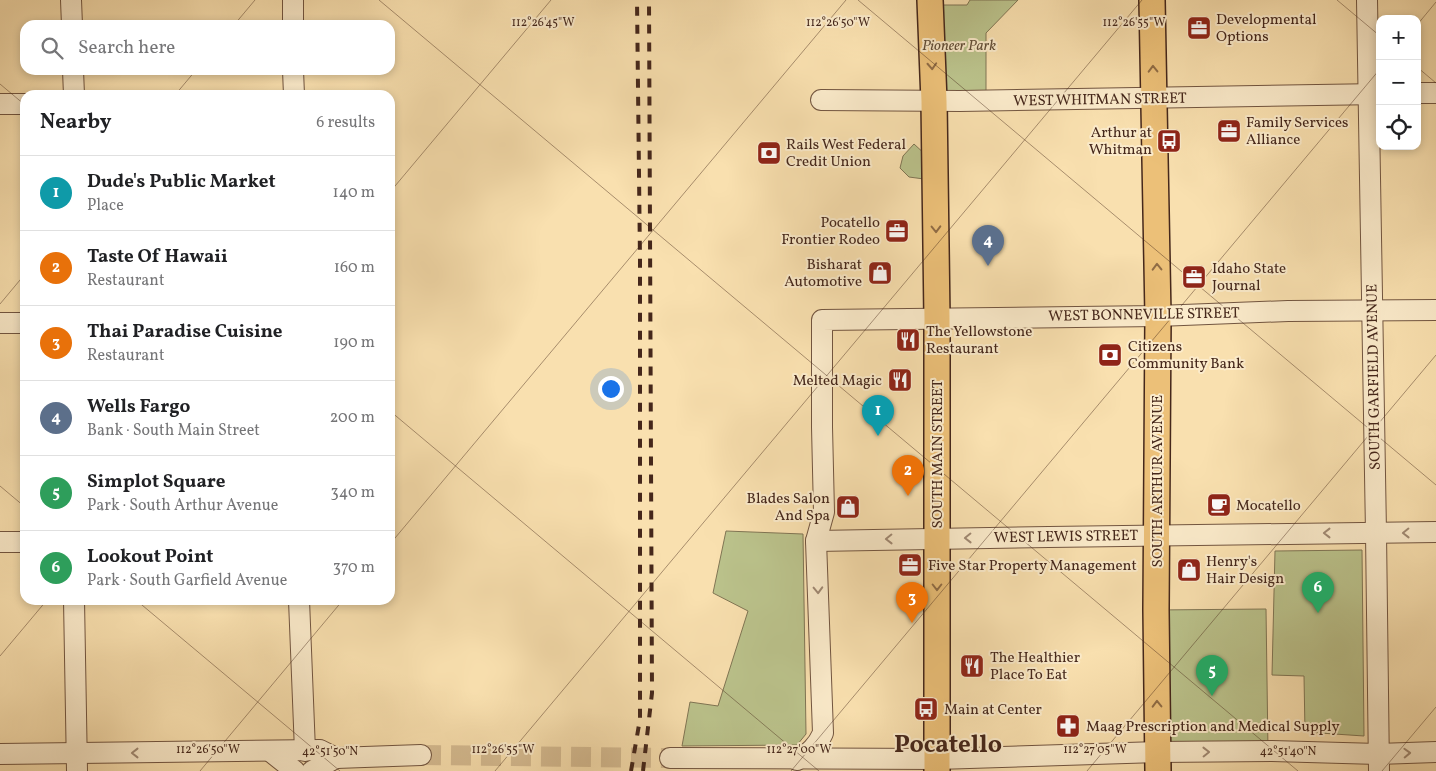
<!DOCTYPE html>
<meta charset="utf-8">
<style>
:root{--surface:#fff;--page:#f2f2f2;--text:#202124;--muted:#757577;--line:#e0e0e0;--accent:#8f2418}
body{margin:0;font-family:Vollkorn,serif;background:var(--page);color:var(--text)}
.controls{position:absolute;right:15px;top:15px;display:grid;overflow:hidden;border-radius:10px;box-shadow:0 2px 8px #0003}
.controls button{width:45px;height:45px;display:grid;place-items:center;padding:0;border:0;border-bottom:1px solid var(--line);background:var(--surface);color:var(--text);font:25px sans-serif}
.you{position:absolute;left:610px;top:388px;width:18px;height:18px;margin:-12px;border:4px solid #fff;border-radius:50%;background:#1a73e8;box-shadow:0 0 0 8px #1a73e833}
.badge{display:grid;place-items:center;width:32px;height:32px;border-radius:50%;background:var(--accent);color:#fff;font-size:16px;font-weight:700}
.pin{position:absolute;translate:-50% -41px;filter:drop-shadow(0 1px 2px #0008)}
.pin::after{content:'';position:absolute;top:26px;width:18px;height:15px;background:inherit;clip-path:polygon(0 0,100% 0,50% 100%)}
.list{margin:0;padding:0;list-style:none}
h2{display:flex;justify-content:space-between;align-items:center;height:65px;margin:0;padding:0 20px;font-size:21px}
h2 small{font-size:16px;font-weight:400;color:var(--muted)}
.list li{display:grid;grid-template-columns:32px 1fr auto;gap:15px;align-items:center;box-sizing:border-box;height:75px;padding:0 20px;border-top:1px solid var(--line)}
.list b{display:block;font-size:19px;white-space:nowrap}
.list p{margin:0;font-size:16px;white-space:nowrap;color:var(--muted)}
.list em{font-size:16px;font-style:normal;color:var(--muted)}
.icon{flex:none;width:28px;height:28px;fill:none;stroke:currentColor;stroke-width:2;stroke-linecap:round;stroke-linejoin:round}
.map{position:relative;flex:none;width:1436px;height:771px;overflow:hidden}
.search{position:absolute;background:var(--surface);box-shadow:0 2px 8px #0003;left:20px;top:20px;width:375px;height:55px;display:flex;align-items:center;gap:12px;box-sizing:border-box;padding:0 18px;border-radius:15px;color:var(--muted);font-size:19px}
.panel{position:absolute;background:var(--surface);box-shadow:0 2px 8px #0003;left:20px;top:90px;width:375px;height:515px;border-radius:15px}
.map>svg:first-child{display:block}
</style>
<div class="map">
<svg width="1436" height="771" viewBox="0 0 1436 771">
<rect width="100%" height="100%" fill="#f9e0af"/>
<filter id="stains"><feTurbulence type="fractalNoise" baseFrequency=".004" numOctaves="4"/><feColorMatrix values="0 0 0 0 .2 0 0 0 0 .09 0 0 0 0 .02 0 0 0 .5 -.17"/></filter>
<radialGradient id="worn" r=".72"><stop offset=".6" stop-color="#630" stop-opacity="0"/><stop offset="1" stop-color="#630" stop-opacity=".3"/></radialGradient>
<!-- green -->
<g fill="#bbc38c" stroke="#807554">
<path d="M970 0H1018L986 33V101H934L930 5H967Z"/>
<path d="M914 144 927 156 924 179 909 177 900 168 903 156Z"/>
<path d="M726 531 803 534 806 734 797 745 682 746 690 702 718 706 748 611 713 593Z"/>
<path d="M1362 550 1364 736 1305 732 1304 676 1272 675 1275 551Z"/>
<path d="M1266 609 1268 751 1158 752 1156 610Z"/>
</g>
<g fill="none" stroke-linecap="round" stroke-linejoin="round">
<!-- minor-tunnel -->
<path stroke="#d5bb91" stroke-width="20" stroke-dasharray="20 10" stroke-linecap="butt" d="M421 755 670 758"/>
<defs>
<g id="minor">
<path d="M71 0 72 25"/>
<path d="M293 0V25"/>
<path d="M1367 0 1376 533 1379 771"/>
<path d="M73 70 74 95"/>
<path d="M293 70 294 95"/>
<path d="M1417 93H1436"/>
<path d="M821 100 960 101 1380 94"/>
<path d="M0 104H25"/>
<path d="M0 323H25"/>
<path d="M816 541 1049 537 1436 532"/>
<path d="M0 542H25"/>
<path d="M74 600 77 771"/>
<path d="M299 600 305 751"/>
<path d="M271 752 295 771"/>
<path d="M0 754 320 750 336 758 421 755"/>
<path d="M670 758 937 759 1158 752 1272 751 1378 754 1436 752"/>
<path d="M797 760C810 753 817 746 823 733L816 541 824 512 822 427V320L1158 316 1288 311 1436 310"/>
<path d="M312 771 336 758"/>
</g>
<g id="major">
<path d="M930 0 934 101 937 318V771"/>
<path d="M1152 0 1158 316 1156 610 1158 771"/>
</g>
</defs>
<!-- minor casing -->
<use href="#minor" stroke="#725540" stroke-width="22"/>
<!-- major casing -->
<use href="#major" stroke="#45271b" stroke-width="28"/>
<!-- minor -->
<use href="#minor" stroke="#fbebcb" stroke-width="20"/>
<!-- major -->
<use href="#major" stroke="#ecc078" stroke-width="25"/>
<!-- rail -->
<g stroke="#45271b" stroke-width="4" stroke-dasharray="9 9" stroke-linecap="butt">
<path d="M631 771 640 719V260L637 0"/>
<path d="M643 771 652 693 649 0"/>
</g>
</g>
<!-- one-way arrows -->
<defs><path id="oneway-chevron" d="M-2-3.5L2.5 0L-2 3.5" fill="none" stroke-width="1.6" stroke-linecap="round" stroke-linejoin="round" transform="scale(1.25)"/></defs>
<g stroke="#906c45">
<use href="#oneway-chevron" transform="translate(932 66) rotate(87)"/>
<use href="#oneway-chevron" transform="translate(1153 69) rotate(-91)"/>
<use href="#oneway-chevron" transform="translate(936 229) rotate(89)"/>
<use href="#oneway-chevron" transform="translate(1157 267) rotate(-91)"/>
<use href="#oneway-chevron" transform="translate(937 587) rotate(90)"/>
<use href="#oneway-chevron" transform="translate(1157 704) rotate(-91)"/>
</g>
<g stroke="#a08973">
<use href="#oneway-chevron" transform="translate(1327 533) rotate(180)"/>
<use href="#oneway-chevron" transform="translate(1406 533) rotate(179)"/>
<use href="#oneway-chevron" transform="translate(968 538) rotate(179)"/>
<use href="#oneway-chevron" transform="translate(889 539) rotate(179)"/>
<use href="#oneway-chevron" transform="translate(818 590) rotate(88)"/>
<use href="#oneway-chevron" transform="translate(1206 752) rotate(-1)"/>
<use href="#oneway-chevron" transform="translate(135 753) rotate(180)"/>
<use href="#oneway-chevron" transform="translate(1407 753) rotate(-2)"/>
</g>
<!-- ticks -->
<path fill="none" stroke="#45271b" stroke-width="1" stroke-opacity="0.45" d="M379 0 1298 771M858 0 1436 485M1337 0 1380 36M234 25 255 0M1417 25 1436 2M1417 67 1436 83M0 84 25 105M175 95 196 70M390 192 551 0M0 304 25 274M390 411 819 771M0 486 25 507M390 544 846 0M136 600 340 771M0 656 47 600M200 771 343 600M495 771 1142 0M791 771 1380 69M1087 771 1436 355M1382 771 1436 707"/>
<!-- icons -->
<defs>
<symbol id="office-square" viewBox="-11 -11 22 22"><rect x="-9" y="-9" width="18" height="18" rx="4" fill="#8f2418" stroke="#fbebcb"/><path d="M-6-3h4V-5.5h4V-3h4V5H-6ZM-1-4.5V-3h2v-1.5ZM-6 0V1H6V0Z" fill="#fff"/></symbol>
<symbol id="bus-square" viewBox="-11 -11 22 22"><rect x="-9" y="-9" width="18" height="18" rx="4" fill="#8f2418" stroke="#fbebcb"/><path d="M-5-6H5V4H4V6H2V4H-2V6H-4V4H-5ZM-3.5-4V0h7V-4ZM-3.5 1.2v1.5H-2V1.2ZM2 1.2v1.5H3.5V1.2Z" fill="#fff"/></symbol>
<symbol id="bank-square" viewBox="-11 -11 22 22"><rect x="-9" y="-9" width="18" height="18" rx="4" fill="#8f2418" stroke="#fbebcb"/><path d="M-6-4H6V4H-6ZM0-2.3a2.3 2.3 0 1 0 0 4.6a2.3 2.3 0 1 0 0-4.6Z" fill="#fff"/></symbol>
<symbol id="shop-square" viewBox="-11 -11 22 22"><rect x="-9" y="-9" width="18" height="18" rx="4" fill="#8f2418" stroke="#fbebcb"/><path d="M-5-2.5h2.3a2.7 3.5 0 0 1 5.4 0H5L5.5 6h-11ZM-1.5-2.5h3a1.5 2.3 0 0 0-3 0Z" fill="#fff"/></symbol>
<symbol id="restaurant-square" viewBox="-11 -11 22 22"><rect x="-9" y="-9" width="18" height="18" rx="4" fill="#8f2418" stroke="#fbebcb"/><path d="M-5-6h1v4h1v-4h1v4h1v-4h1v5L-1.5 .5V6h-2V.5L-5-1ZM5-6V6H3V1.5H1.5Q1.5-4 5-6Z" fill="#fff"/></symbol>
<symbol id="cafe-square" viewBox="-11 -11 22 22"><rect x="-9" y="-9" width="18" height="18" rx="4" fill="#8f2418" stroke="#fbebcb"/><path d="M-5.5-4.5H6V0H3Q3 3.5 0 3.5H-2.5Q-5.5 3.5-5.5 0ZM3-3.2v2h1.7v-2ZM-6 4.5H4V6H-6Z" fill="#fff"/></symbol>
<symbol id="pharmacy-square" viewBox="-11 -11 22 22"><rect x="-9" y="-9" width="18" height="18" rx="4" fill="#8f2418" stroke="#fbebcb"/><path d="M-2-6h4v4h4v4h-4v4h-4v-4h-4v-4h4Z" fill="#fff"/></symbol>
</defs>
<g fill-rule="evenodd">
<use href="#office-square" x="1185" y="14" width="28" height="28"/>
<use href="#office-square" x="1215" y="117" width="28" height="28"/>
<use href="#bus-square" x="1155" y="127" width="28" height="28"/>
<use href="#bank-square" x="755" y="139" width="28" height="28"/>
<use href="#office-square" x="883" y="217" width="28" height="28"/>
<use href="#shop-square" x="866" y="259" width="28" height="28"/>
<use href="#office-square" x="1180" y="263" width="28" height="28"/>
<use href="#restaurant-square" x="894" y="326" width="28" height="28"/>
<use href="#bank-square" x="1096" y="341" width="28" height="28"/>
<use href="#restaurant-square" x="886" y="366" width="28" height="28"/>
<use href="#cafe-square" x="1205" y="491" width="28" height="28"/>
<use href="#shop-square" x="834" y="493" width="28" height="28"/>
<use href="#office-square" x="896" y="551" width="28" height="28"/>
<use href="#shop-square" x="1175" y="556" width="28" height="28"/>
<use href="#restaurant-square" x="958" y="652" width="28" height="28"/>
<use href="#bus-square" x="912" y="695" width="28" height="28"/>
<use href="#pharmacy-square" x="1054" y="712" width="28" height="28"/>
</g>
<g text-anchor="middle" stroke-width="4" stroke-linejoin="round" paint-order="stroke">
<!-- poi labels -->
<g font-size="15" fill="#45271b" stroke="#fbebcb" text-anchor="start">
<text x="1216" y="24">Developmental<tspan x="1216" dy="17">Options</tspan></text>
<text x="1246" y="127">Family Services<tspan x="1246" dy="17">Alliance</tspan></text>
<text x="1152" y="137" text-anchor="end">Arthur at<tspan x="1152" dy="17">Whitman</tspan></text>
<text x="786" y="149">Rails West Federal<tspan x="786" dy="17">Credit Union</tspan></text>
<text x="880" y="227" text-anchor="end">Pocatello<tspan x="880" dy="17">Frontier Rodeo</tspan></text>
<text x="862" y="269" text-anchor="end">Bisharat<tspan x="862" dy="17">Automotive</tspan></text>
<text x="1212" y="273">Idaho State<tspan x="1212" dy="17">Journal</tspan></text>
<text x="926" y="336">The Yellowstone<tspan x="926" dy="17">Restaurant</tspan></text>
<text x="1128" y="351">Citizens<tspan x="1128" dy="17">Community Bank</tspan></text>
<text x="882" y="385" text-anchor="end">Melted Magic</text>
<text x="830" y="503" text-anchor="end">Blades Salon<tspan x="830" dy="17">And Spa</tspan></text>
<text x="1236" y="510">Mocatello</text>
<text x="1206" y="566">Henry's<tspan x="1206" dy="17">Hair Design</tspan></text>
<text x="928" y="570">Five Star Property Management</text>
<text x="990" y="662">The Healthier<tspan x="990" dy="17">Place To Eat</tspan></text>
<text x="944" y="714">Main at Center</text>
<text x="1086" y="731">Maag Prescription and Medical Supply</text>
</g>
<!-- park labels -->
<g font-size="15" font-style="italic" fill="#624e37" stroke="#fbebcb">
<text x="959" y="50">Pioneer Park</text>
</g>
<!-- street labels -->
<g font-size="15" fill="#45271b" stroke="#fbebcb">
<text transform="translate(1100 99) rotate(-1)" y="5">WEST WHITMAN STREET</text>
<text transform="translate(1144 314) rotate(-1)" y="5">WEST BONNEVILLE STREET</text>
<text transform="translate(1373 377) rotate(-91)" y="5">SOUTH GARFIELD AVENUE</text>
<text transform="translate(937 454) rotate(-90)" y="5">SOUTH MAIN STREET</text>
<text transform="translate(1157 481) rotate(-90)" y="5">SOUTH ARTHUR AVENUE</text>
<text transform="translate(1066 536) rotate(-1)" y="5">WEST LEWIS STREET</text>
</g>
<!-- town labels -->
<g font-size="25" font-weight="bold" fill="#45271b" stroke="#fbebcb">
<text x="948" y="752">Pocatello</text>
</g>
</g>
<g font-size="12" text-anchor="middle" fill="#45271b" stroke="#fbebcb" stroke-width="4" stroke-linejoin="round" paint-order="stroke">
<text x="543" y="26">112°26'45"W</text>
<text x="838" y="26">112°26'50"W</text>
<text x="1134" y="26">112°26'55"W</text>
<text x="208" y="753">112°26'50"W</text>
<text x="503" y="753">112°26'55"W</text>
<text x="799" y="753">112°27'00"W</text>
<text x="1095" y="753">112°27'05"W</text>
<text x="330" y="755">42°51'50"N</text>
<text x="1288" y="755">42°51'40"N</text>
</g>
<rect width="100%" height="100%" filter="url(#stains)"/>
<rect width="100%" height="100%" fill="url(#worn)"/>
</svg>
<div class="controls">
<button>+</button>
<button>−</button>
<button><svg class="icon" aria-label="locate" viewBox="0 0 24 24"><circle cx="12" cy="12" r="6"/><path d="M12 2v4M12 18v4M2 12h4M18 12h4"/></svg></button>
</div>
<div class="you"></div>
<div class="pin badge" style="left:878px;top:436px;background:#0f9aa8">1</div>
<div class="pin badge" style="left:908px;top:496px;background:#e8710a">2</div>
<div class="pin badge" style="left:912px;top:623px;background:#e8710a">3</div>
<div class="pin badge" style="left:988px;top:266px;background:#5c6f8a">4</div>
<div class="pin badge" style="left:1212px;top:696px;background:#2e9e5b">5</div>
<div class="pin badge" style="left:1318px;top:613px;background:#2e9e5b">6</div>
<div class="search"><svg class="icon" aria-label="search" viewBox="0 0 24 24"><circle cx="10" cy="10" r="6"/><path d="M15 15l6 6"/></svg>Search here</div>
<section class="panel">
<h2>Nearby<small>6 results</small></h2>
<ul class="list">
<li><span class="badge" style="background:#0f9aa8">1</span><div><b>Dude's Public Market</b><p>Place</p></div><em>140 m</em></li>
<li><span class="badge" style="background:#e8710a">2</span><div><b>Taste Of Hawaii</b><p>Restaurant</p></div><em>160 m</em></li>
<li><span class="badge" style="background:#e8710a">3</span><div><b>Thai Paradise Cuisine</b><p>Restaurant</p></div><em>190 m</em></li>
<li><span class="badge" style="background:#5c6f8a">4</span><div><b>Wells Fargo</b><p>Bank · South Main Street</p></div><em>200 m</em></li>
<li><span class="badge" style="background:#2e9e5b">5</span><div><b>Simplot Square</b><p>Park · South Arthur Avenue</p></div><em>340 m</em></li>
<li><span class="badge" style="background:#2e9e5b">6</span><div><b>Lookout Point</b><p>Park · South Garfield Avenue</p></div><em>370 m</em></li>
</ul>
</section>
</div>
